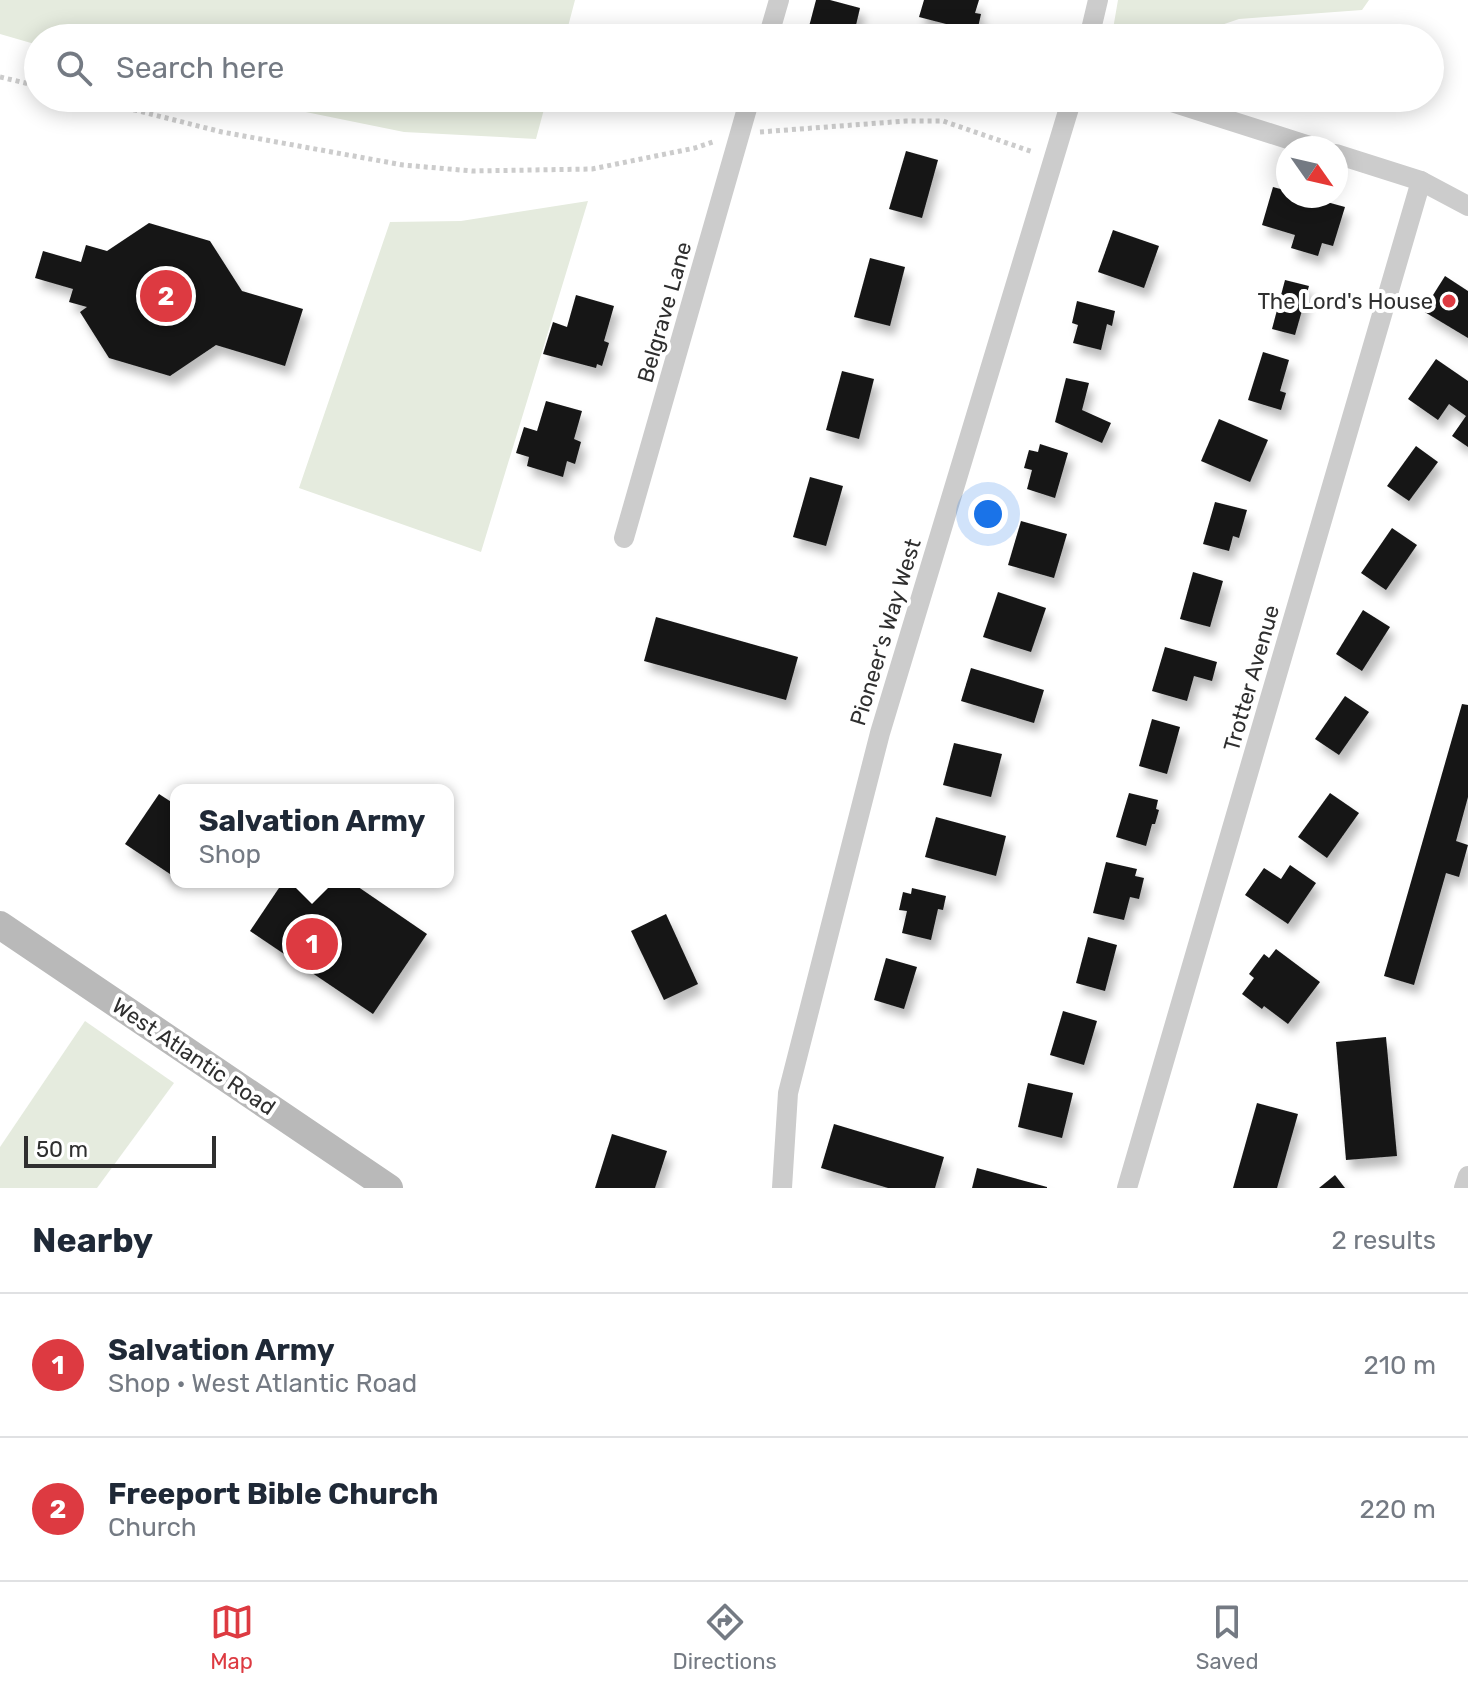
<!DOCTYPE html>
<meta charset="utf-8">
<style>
:root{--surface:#fff;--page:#f2f2f3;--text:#1f2937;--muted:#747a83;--line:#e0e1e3;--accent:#dd3a41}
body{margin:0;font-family:Rubik,sans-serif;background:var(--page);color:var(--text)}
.compass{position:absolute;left:1276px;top:136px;width:72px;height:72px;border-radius:50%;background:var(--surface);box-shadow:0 4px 20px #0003;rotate:124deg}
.scale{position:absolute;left:24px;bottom:20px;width:192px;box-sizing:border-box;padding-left:8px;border:4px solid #2f2f2f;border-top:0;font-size:22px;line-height:28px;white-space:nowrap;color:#2f2f2f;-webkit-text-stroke:6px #fff;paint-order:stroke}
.you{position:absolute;left:988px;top:514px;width:28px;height:28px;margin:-20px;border:6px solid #fff;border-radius:50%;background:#1a73e8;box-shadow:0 0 0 12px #1a73e833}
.badge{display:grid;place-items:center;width:52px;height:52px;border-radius:50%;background:var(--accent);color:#fff;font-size:26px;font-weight:700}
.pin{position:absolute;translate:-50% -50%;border:4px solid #fff;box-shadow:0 2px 8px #0006}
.popup{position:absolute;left:170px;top:784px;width:284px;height:104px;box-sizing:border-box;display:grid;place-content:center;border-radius:16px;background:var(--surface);filter:drop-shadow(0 2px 6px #0005);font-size:26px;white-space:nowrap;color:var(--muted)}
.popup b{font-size:30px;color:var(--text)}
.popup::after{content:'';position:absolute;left:50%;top:100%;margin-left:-16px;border:16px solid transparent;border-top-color:var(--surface)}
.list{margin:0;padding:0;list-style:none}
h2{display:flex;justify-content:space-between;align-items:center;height:104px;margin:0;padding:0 32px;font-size:34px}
h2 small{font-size:26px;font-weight:400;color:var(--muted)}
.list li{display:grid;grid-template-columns:52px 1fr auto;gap:24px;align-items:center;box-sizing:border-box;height:144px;padding:0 32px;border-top:2px solid var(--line)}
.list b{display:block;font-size:30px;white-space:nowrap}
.list p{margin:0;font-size:26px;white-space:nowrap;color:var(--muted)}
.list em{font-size:26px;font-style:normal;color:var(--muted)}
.icon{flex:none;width:44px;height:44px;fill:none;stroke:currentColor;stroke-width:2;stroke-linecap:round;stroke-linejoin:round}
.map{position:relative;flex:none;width:1468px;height:1188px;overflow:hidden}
.search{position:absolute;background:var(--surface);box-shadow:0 4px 20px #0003;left:24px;right:24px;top:24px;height:88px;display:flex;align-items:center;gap:20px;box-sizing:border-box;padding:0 28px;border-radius:44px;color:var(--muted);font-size:30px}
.sheet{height:392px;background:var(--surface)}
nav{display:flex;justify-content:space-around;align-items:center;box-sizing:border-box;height:112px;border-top:2px solid var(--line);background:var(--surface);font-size:22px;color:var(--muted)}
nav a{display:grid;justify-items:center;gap:4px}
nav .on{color:var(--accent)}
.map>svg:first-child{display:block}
</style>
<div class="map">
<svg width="1468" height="1188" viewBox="0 0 1468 1188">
<defs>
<filter id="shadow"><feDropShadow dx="5" dy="9" stdDeviation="4" flood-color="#0004"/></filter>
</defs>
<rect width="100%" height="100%" fill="#fff"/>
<!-- green -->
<g fill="#e5ebde">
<path d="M0 0H575L565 38H38V45L0 34Z"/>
<path d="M1118 0H1369L1362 10 1239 19 1183 38H1123L1113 29Z"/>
<path d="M237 98H547L536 139 404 132Z"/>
<path d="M588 201 481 552 299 488 390 222 461 221Z"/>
<path d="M85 1021 174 1083 97 1188H0V1147Z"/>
</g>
<!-- building -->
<g fill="#161616" filter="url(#shadow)">
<path d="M816 0H830L860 8 853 38H806Z"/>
<path d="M924 0H979L975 13 981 14 977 32 919 17Z"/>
<path d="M906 151 938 160 922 218 889 209Z"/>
<path d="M1273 187 1288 191V196H1305L1345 207 1333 246 1322 243 1318 256 1291 248 1295 235 1262 225Z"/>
<path d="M149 223 210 241 242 291 303 309 285 366 216 345 170 376 109 358 80 312 87 307 69 302 73 289 35 278 43 251 81 262 86 245 107 251Z"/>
<path d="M1113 230 1159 246 1144 288 1098 272Z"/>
<path d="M870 258 905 267 890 326 854 317Z"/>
<path d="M1445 276 1468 291V338L1423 311Z"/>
<path d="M1285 280 1309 286 1295 335 1272 329Z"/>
<path d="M576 295 614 306 604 341 609 343 602 366 597 364 596 368 543 354 553 322 567 327Z"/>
<path d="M1077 301 1115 311 1112 326 1107 324 1101 350 1073 343 1078 325 1072 323Z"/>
<path d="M1263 352 1289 360 1280 391 1286 393 1281 410 1248 400Z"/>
<path d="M1436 359 1468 381V447L1452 436 1466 416 1449 404 1438 420 1408 399Z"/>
<path d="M842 371 874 379 859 439 826 430Z"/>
<path d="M1066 378 1089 383 1082 410 1111 423 1102 443 1055 422Z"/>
<path d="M546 401 582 411 574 439 581 442 575 464 567 461 563 477 527 466 529 457 516 453 524 427 537 431Z"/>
<path d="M1219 419 1268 440 1250 482 1201 461Z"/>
<path d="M1040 444 1068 453 1055 498 1027 489 1032 470 1024 468 1029 450 1038 452Z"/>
<path d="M1416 446 1438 462 1409 501 1387 486Z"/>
<path d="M810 477 843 486 826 546 793 537Z"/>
<path d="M1215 502 1247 510 1239 538 1233 536 1229 551 1203 544Z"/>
<path d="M1021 521 1067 534 1054 578 1008 565Z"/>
<path d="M1392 528 1417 545 1386 590 1361 573Z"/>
<path d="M1193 572 1223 581 1210 627 1180 619Z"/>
<path d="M998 592 1046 608 1031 652 983 637Z"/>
<path d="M1363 610 1390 627 1362 671 1336 654Z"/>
<path d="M656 617 798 657 786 700 644 661Z"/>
<path d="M1165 647 1217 662 1212 681 1194 676 1187 701 1152 691Z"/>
<path d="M971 668 1044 690 1034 723 961 701Z"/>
<path d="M1345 696 1369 712 1339 755 1315 739Z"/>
<path d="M1462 704 1468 705V797L1456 841 1468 845 1459 877 1446 873 1414 985 1384 976Z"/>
<path d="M1152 719 1180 727 1167 774 1139 766Z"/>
<path d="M954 743 1002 754 991 797 943 785Z"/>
<path d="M1129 793 1158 800 1156 809 1159 810 1155 824H1152L1146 846 1116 837Z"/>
<path d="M1330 793 1359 813 1327 858 1298 837Z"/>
<path d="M159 794 176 805V878L125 844Z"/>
<path d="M936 817 1006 836 996 876 925 857Z"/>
<path d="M1106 862 1137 869 1135 876 1144 878 1139 899 1130 897 1124 920 1093 913Z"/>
<path d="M1290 865 1316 883 1288 924 1245 895 1264 868 1281 879Z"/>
<path d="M283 882H351L427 934 373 1014 250 931Z"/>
<path d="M912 888 946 896 943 910 938 909 931 940 902 933 907 911 899 910 903 892 911 894Z"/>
<path d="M666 914 698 984 664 1000 631 931Z"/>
<path d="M1088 937 1117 945 1105 991 1076 983Z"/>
<path d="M1276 949 1320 982 1288 1024 1264 1006 1262 1009 1242 994 1254 978 1249 974 1264 954 1269 958Z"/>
<path d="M886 958 917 967 904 1009 874 1000Z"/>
<path d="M1063 1011 1097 1021 1084 1065 1050 1055Z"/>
<path d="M1386 1037 1397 1156 1346 1160 1336 1042Z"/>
<path d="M1028 1083 1073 1093 1062 1138 1018 1127Z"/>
<path d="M1257 1103 1298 1114 1277 1188H1233Z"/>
<path d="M834 1124 944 1157 935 1188H888L821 1168Z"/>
<path d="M612 1134 667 1151 655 1188H595Z"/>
<path d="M977 1168 1047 1187V1188H972Z"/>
<path d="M1335 1175 1345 1188H1319Z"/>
</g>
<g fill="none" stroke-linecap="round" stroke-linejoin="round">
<!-- path -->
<g stroke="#ccc" stroke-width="5" stroke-dasharray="4 4" stroke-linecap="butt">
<path d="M0 77 38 86"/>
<path d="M87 98 222 132 403 165 472 171 592 169 695 148 716 141"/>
<path d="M760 132 906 121H943L1033 152"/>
</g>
<!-- street -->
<g stroke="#ccc" stroke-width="20">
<path d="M768 38 779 0"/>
<path d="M1089 38 1098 0"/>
<path d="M1159 98 1316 148"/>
<path d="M1336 154 1421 181 1468 206"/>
<path d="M624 538 750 98"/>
<path d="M782 1188 788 1093 880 733 1072 98"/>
<path d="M1127 1188 1421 181"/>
<path d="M1464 1188 1468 1176"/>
</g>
<!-- secondary -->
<path stroke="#b9b9b9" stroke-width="28" d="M0 925 389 1188"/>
</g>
<!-- markers -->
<circle fill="#dd3a41" stroke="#fff" stroke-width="3" cx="1449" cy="301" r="8"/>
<g text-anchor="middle" stroke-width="8" stroke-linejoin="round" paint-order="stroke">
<!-- poi labels -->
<g font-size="22" fill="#2f2f2f" stroke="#fff" text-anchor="end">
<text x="1433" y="309">The Lord's House</text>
</g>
<!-- street labels -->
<g font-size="22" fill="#2f2f2f" stroke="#fff">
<text transform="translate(664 312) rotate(-74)" y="8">Belgrave Lane</text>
<text transform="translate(885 632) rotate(-73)" y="8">Pioneer's Way West</text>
<text transform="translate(1251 678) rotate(-74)" y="8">Trotter Avenue</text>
<text transform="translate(194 1056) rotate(34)" y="8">West Atlantic Road</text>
</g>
</g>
</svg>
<svg class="compass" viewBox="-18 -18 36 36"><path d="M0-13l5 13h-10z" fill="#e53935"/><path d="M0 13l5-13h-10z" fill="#747a83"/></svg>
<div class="scale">50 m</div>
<div class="you"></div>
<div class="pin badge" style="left:312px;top:944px">1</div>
<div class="popup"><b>Salvation Army</b>Shop</div>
<div class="pin badge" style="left:166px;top:296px">2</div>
<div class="search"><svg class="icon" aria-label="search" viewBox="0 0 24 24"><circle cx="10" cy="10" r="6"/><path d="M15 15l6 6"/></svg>Search here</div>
</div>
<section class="sheet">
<h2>Nearby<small>2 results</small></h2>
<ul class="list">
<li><span class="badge">1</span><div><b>Salvation Army</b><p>Shop · West Atlantic Road</p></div><em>210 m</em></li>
<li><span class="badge">2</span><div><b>Freeport Bible Church</b><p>Church</p></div><em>220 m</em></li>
</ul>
</section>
<nav>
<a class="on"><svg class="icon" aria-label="map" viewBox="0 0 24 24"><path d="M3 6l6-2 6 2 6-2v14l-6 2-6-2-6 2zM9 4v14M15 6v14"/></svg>Map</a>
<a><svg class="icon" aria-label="directions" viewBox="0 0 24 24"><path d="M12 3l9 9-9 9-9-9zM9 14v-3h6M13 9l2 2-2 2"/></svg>Directions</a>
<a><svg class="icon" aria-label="saved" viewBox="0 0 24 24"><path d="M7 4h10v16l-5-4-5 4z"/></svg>Saved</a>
</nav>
